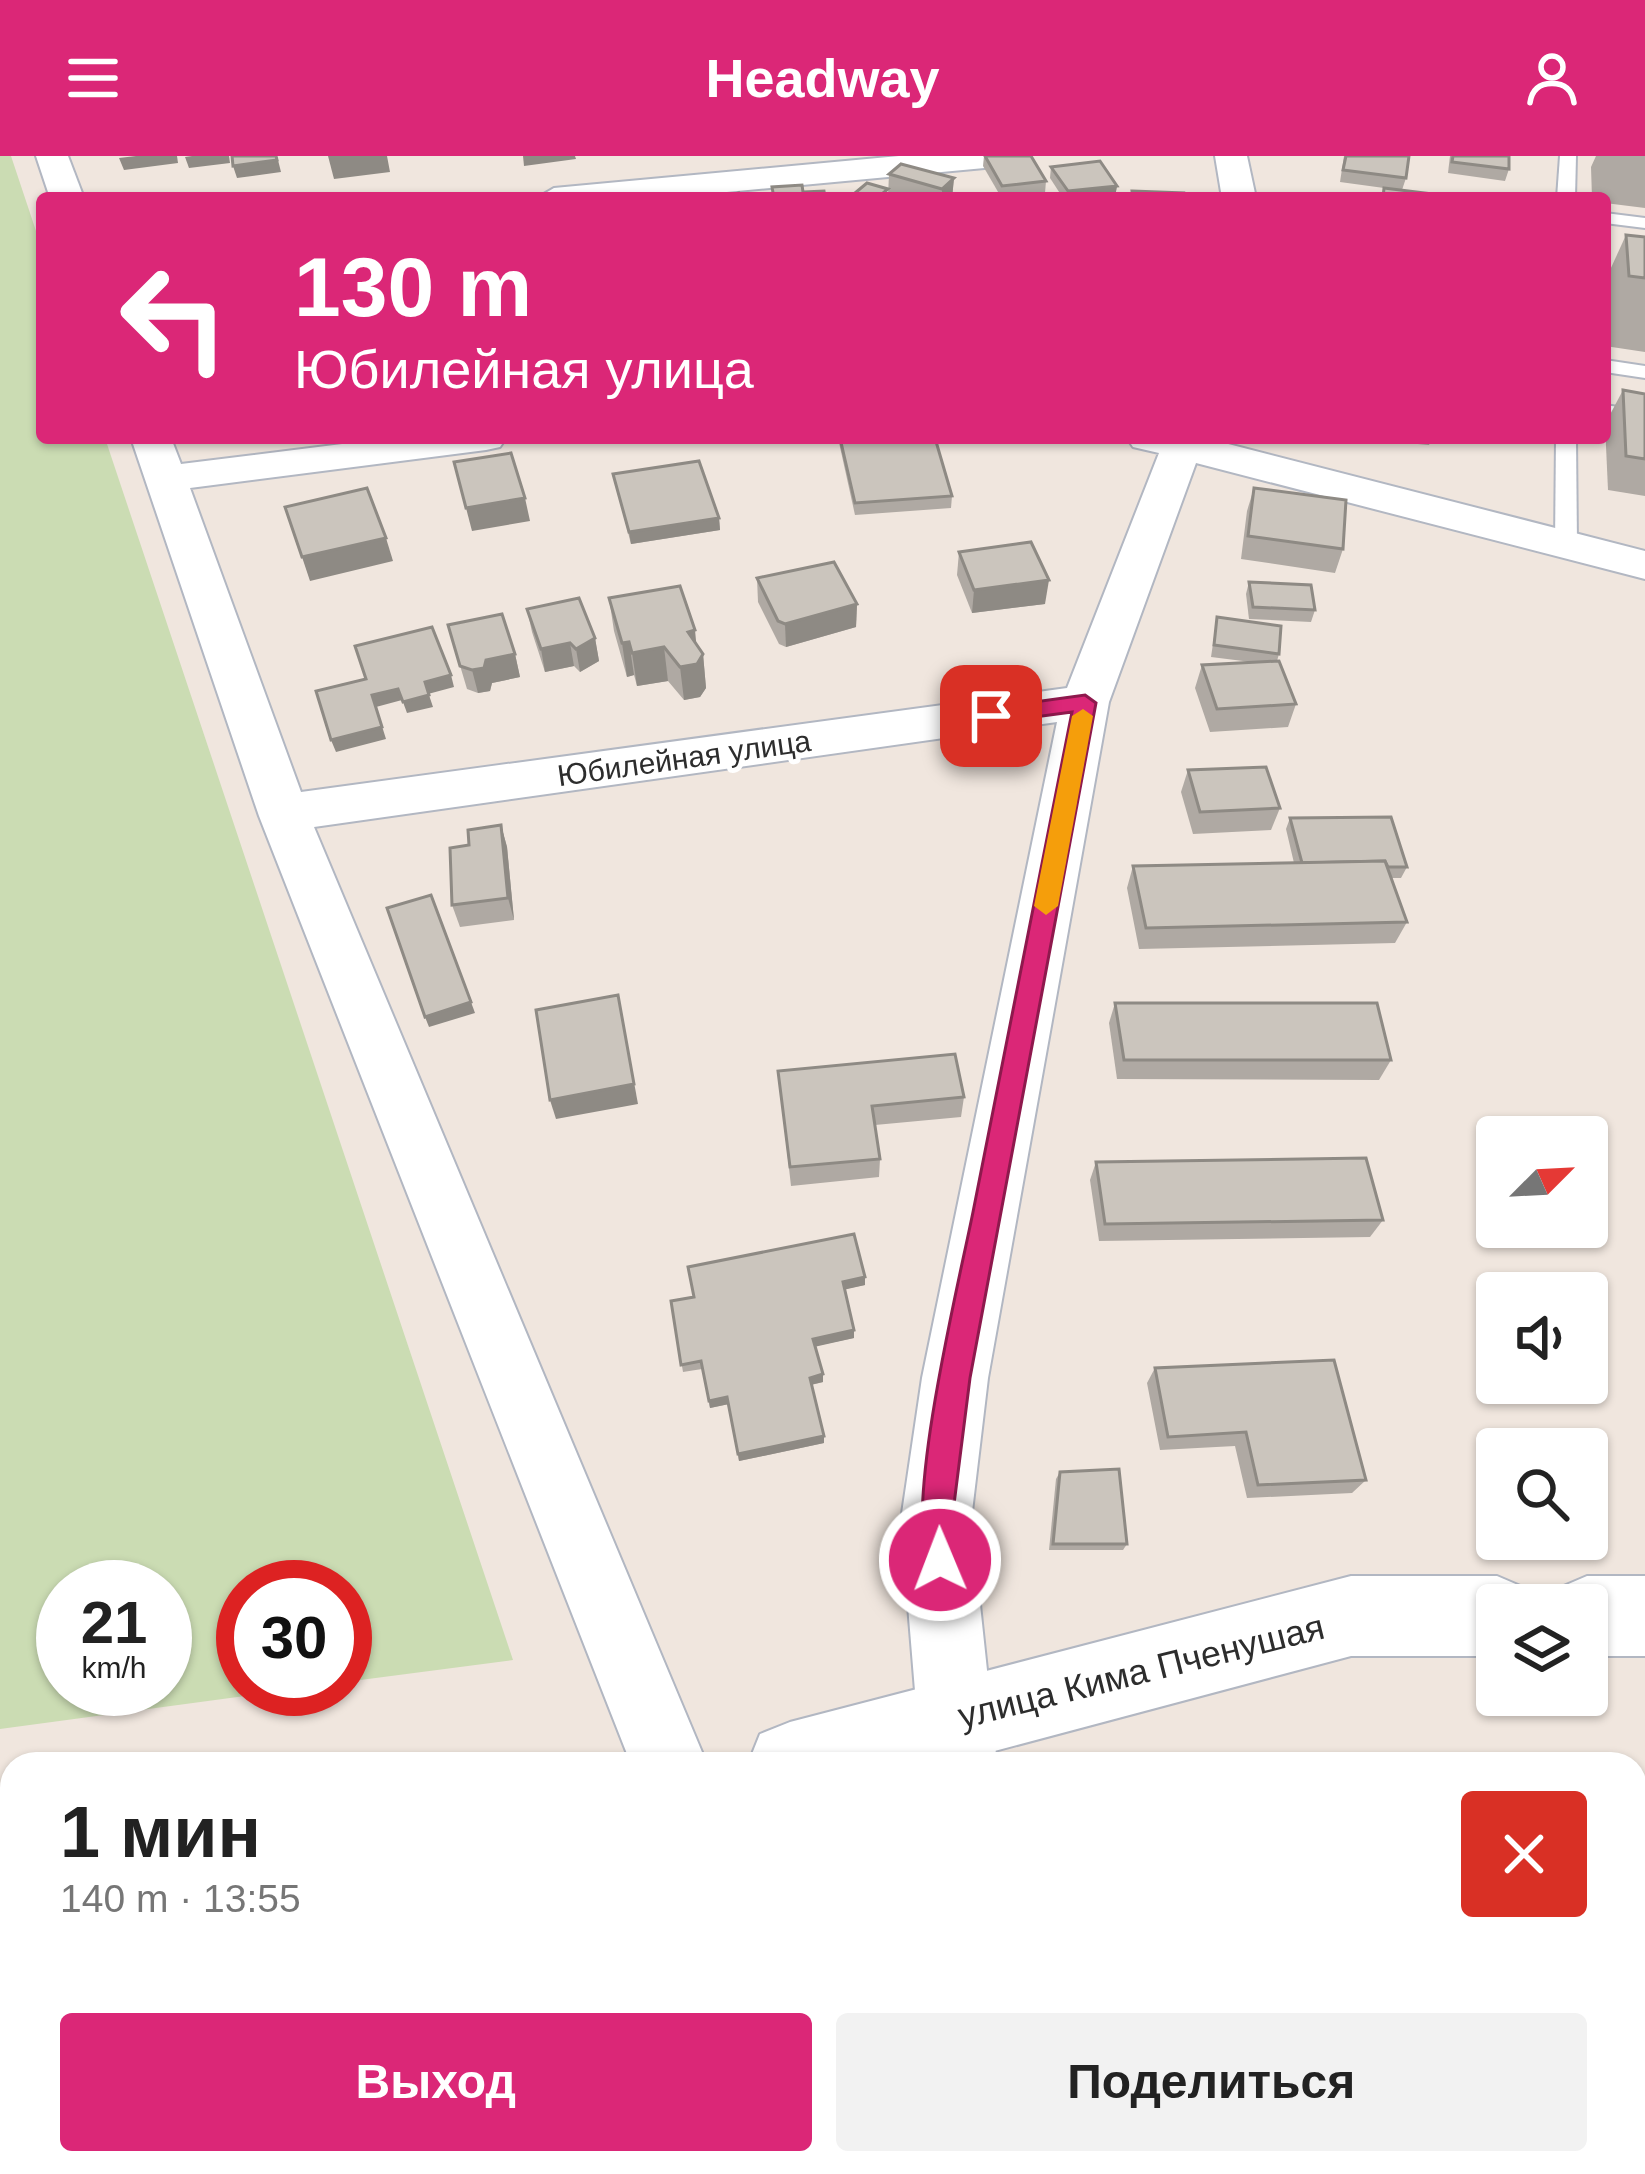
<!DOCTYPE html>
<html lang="ru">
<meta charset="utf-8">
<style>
:root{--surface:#fff;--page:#f2f2f2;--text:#222;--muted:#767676;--accent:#db2777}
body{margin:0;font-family:Arial,sans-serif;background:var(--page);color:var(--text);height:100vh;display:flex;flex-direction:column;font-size:45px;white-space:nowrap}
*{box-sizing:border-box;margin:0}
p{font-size:39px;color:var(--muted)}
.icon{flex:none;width:66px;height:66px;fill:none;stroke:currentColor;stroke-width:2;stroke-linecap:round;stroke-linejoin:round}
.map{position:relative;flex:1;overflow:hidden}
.details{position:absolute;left:0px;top:1596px;width:1647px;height:423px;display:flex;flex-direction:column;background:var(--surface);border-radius:36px 36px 0 0;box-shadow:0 3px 9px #0004}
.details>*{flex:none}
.hud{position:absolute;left:36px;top:36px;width:1575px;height:252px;border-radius:12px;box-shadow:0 3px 9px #0004;background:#db2777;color:#fff;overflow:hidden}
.needle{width:78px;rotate:66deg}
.buttons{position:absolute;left:1476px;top:960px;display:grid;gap:24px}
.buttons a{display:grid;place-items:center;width:132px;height:132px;border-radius:12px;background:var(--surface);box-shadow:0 3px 9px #0004;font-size:60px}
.speed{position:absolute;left:36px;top:1404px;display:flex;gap:24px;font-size:60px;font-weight:700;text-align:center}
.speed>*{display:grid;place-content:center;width:156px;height:156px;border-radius:50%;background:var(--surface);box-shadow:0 3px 9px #0004;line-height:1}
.speed small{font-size:30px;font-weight:400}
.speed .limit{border:18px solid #d22;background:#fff;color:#111}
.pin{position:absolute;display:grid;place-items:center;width:102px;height:102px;color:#fff;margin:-51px;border-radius:24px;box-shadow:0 6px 18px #0006}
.me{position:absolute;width:132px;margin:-66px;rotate:359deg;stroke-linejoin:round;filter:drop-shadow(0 0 9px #0008)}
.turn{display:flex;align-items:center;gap:42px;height:252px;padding:0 60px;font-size:54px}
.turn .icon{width:156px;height:156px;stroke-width:2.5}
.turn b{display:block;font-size:84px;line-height:102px}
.round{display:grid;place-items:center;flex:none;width:126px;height:126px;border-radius:12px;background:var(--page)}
.overview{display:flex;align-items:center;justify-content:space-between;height:204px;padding:0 60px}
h1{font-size:72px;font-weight:700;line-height:90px}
.action{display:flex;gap:24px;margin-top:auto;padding:24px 60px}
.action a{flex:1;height:138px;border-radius:12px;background:var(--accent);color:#fff;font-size:48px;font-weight:700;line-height:138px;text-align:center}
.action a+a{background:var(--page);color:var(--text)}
header{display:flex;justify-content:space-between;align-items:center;height:156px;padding:0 60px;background:var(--accent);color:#fff;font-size:54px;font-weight:700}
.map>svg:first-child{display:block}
.cemetery{fill:#cbdcb3;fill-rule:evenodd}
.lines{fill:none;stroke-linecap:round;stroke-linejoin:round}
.service-casing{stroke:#b2b7c2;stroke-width:4}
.minor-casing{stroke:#b2b7c2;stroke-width:4}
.tertiary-casing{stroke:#b2b7c2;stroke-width:4}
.service{fill:#fff;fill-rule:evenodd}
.minor{fill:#fff;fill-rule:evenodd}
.tertiary{fill:#fff;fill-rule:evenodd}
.wall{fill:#afa9a3}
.shaded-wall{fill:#8e8a84}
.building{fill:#cbc5bd;stroke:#8e8a84;stroke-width:3}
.route{fill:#db2777;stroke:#8e194d;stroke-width:3}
.slow{fill:#f59e0b}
.labels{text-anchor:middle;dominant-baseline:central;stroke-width:10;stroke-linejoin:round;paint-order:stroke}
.street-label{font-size:30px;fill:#2d2d2d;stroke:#fff}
.near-street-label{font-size:36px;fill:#2d2d2d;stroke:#fff}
</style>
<header><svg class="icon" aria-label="menu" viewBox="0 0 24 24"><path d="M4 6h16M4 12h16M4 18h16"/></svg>Headway<svg class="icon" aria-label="person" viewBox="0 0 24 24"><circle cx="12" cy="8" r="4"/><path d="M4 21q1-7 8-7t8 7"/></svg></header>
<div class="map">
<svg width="1645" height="2018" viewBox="0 0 1645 2018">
<rect width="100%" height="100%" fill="#f0e6de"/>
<path class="cemetery" d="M0 0H11L42 93V282H105L513 1504 345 1526V1431H243V1533H296L0 1573ZM63 1431H165V1533H63Z"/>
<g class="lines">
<defs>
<g id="service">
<path d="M1560 0H1576L1575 42H1557Z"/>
<path d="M1605 57 1645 62V72L1605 67Z"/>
<path d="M1605 204 1645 210V222L1605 216Z"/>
<path d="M1605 249 1645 255V267L1605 261Z"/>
<path d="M1556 282H1576L1577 389 1566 396 1555 389Z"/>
</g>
<g id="minor">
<path d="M36 0H68L84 42H50Z"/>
<path d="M899 0H1022L1006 10 663 42H537L554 32Z"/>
<path d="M1215 0H1247L1256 42H1222Z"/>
<path d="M131 282H171L181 308 390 282H506L500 291 486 294 190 332 301 636 1067 532 1159 297 1133 291 1127 282H1205L1645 395V423L1196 307 1109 546 988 1222 971 1364 997 1608H921L901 1364 922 1222 1057 566 314 671 707 1608H631L259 660Z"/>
<path d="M948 2007H1034L1036 2018H948Z"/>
</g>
<g id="tertiary">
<path d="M1351 1420H1497L1525 1432 1532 1449H1497V1500H1351L946 1608H748L760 1578 790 1566Z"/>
<path d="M1587 1420H1645V1500H1587V1449H1552L1559 1432Z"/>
<path d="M12 1719V1807L0 1809V1721Z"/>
</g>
</defs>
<use href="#service" class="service-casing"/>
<use href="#minor" class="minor-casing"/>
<use href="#tertiary" class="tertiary-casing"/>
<use href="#service" class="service"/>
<use href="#minor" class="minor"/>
<use href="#tertiary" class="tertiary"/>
</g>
<g class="wall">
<path d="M984 0 1046 25 1045 37 1001 41 983 10Z"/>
<path d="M1344 0H1409L1406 22 1402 34 1465 42H1381L1384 32 1340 26Z"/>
<path d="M1450 0H1509V13L1505 25 1448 17Z"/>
<path d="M1596 0H1645V52L1605 47V42H1592L1591 11Z"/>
<path d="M1051 11 1117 30 1115 41 1063 42 1050 22Z"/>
<path d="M889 18 954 22 952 42 888 41Z"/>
<path d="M1626 79 1645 81V196L1605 190V125Z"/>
<path d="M1623 234 1645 238V340L1608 334 1605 268Z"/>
<path d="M838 282H935L952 340 951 352 855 359Z"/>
<path d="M1350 282H1432L1429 289Z"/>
<path d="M613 318 719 362 720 374 631 388Z"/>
<path d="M1254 332 1343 393 1335 417 1241 403 1247 355Z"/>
<path d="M959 396 1045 448 972 457 957 419Z"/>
<path d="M757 422 857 448 856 471 786 491 779 488 758 446Z"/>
<path d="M1249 426 1315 454 1311 466 1249 463 1246 438Z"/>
<path d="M609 442 697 488 703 498 706 532 700 541 684 544 668 525 637 530 634 519 627 521 614 475Z"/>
<path d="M527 453 595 482 599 505 580 516 574 510 545 516 532 476Z"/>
<path d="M1217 461 1279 498 1277 505 1296 548 1288 571 1210 576 1195 532 1202 509 1251 506 1211 501Z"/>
<path d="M448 469 515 498 520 521 492 527 490 535 478 537 467 533Z"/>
<path d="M1188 614 1280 652 1271 674 1193 678 1181 636Z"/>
<path d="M1290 662 1407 711 1401 722H1392L1407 766 1395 787 1139 793 1127 732 1133 710 1294 707 1286 673Z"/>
<path d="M501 669 507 691 514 764 460 771 452 749 469 689Z"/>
<path d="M1115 847 1391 904 1379 924 1117 923 1109 867Z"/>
<path d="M778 915 964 941 961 961 875 969 880 1003 879 1021 791 1030Z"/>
<path d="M1096 1006 1383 1064 1370 1081 1099 1085 1090 1024Z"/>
<path d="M865 1121V1129L845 1133 854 1182 815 1190 823 1226 811 1229 824 1287 739 1305 729 1248 710 1252 702 1213 683 1216 671 1145Z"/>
<path d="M1155 1212 1366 1324 1352 1337 1247 1342 1235 1290 1160 1294 1147 1227Z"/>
<path d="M1060 1316 1127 1388 1123 1394H1049L1056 1323Z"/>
<path d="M1645 1732V1782L1636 1747H1642Z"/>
</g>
<g class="shaded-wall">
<path d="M136 0H177L178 7 124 14 119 2Z"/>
<path d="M192 0H229L230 7 189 12 185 1Z"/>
<path d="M277 0 281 16 237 22 233 10Z"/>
<path d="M328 0H387L390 16 334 23Z"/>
<path d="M523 0H575L576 3 524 10Z"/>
<path d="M954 22 952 42H942V33Z"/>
<path d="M1117 30 1115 41 1067 42 1068 35Z"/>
<path d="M525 342 530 365 472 375 466 352Z"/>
<path d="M719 362 720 374 631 388 629 376Z"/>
<path d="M386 382 393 405 310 425 302 401Z"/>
<path d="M1049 424 1045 448 972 457 974 434Z"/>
<path d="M857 448 856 471 786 491 785 468Z"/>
<path d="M695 474 698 506 703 498 706 532 700 541 684 544 680 511 688 476Z"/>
<path d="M595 482 599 505 580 516 576 493Z"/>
<path d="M629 486 634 519 627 521 622 487Z"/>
<path d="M570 487 574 510 545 516 541 493Z"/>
<path d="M664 491 668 525 637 530 632 497Z"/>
<path d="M515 498 520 521 492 527 490 535 478 537 472 514 486 504Z"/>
<path d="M451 519 454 531 428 538 425 526Z"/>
<path d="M398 533 402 544 376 551 386 583 336 596 331 584 372 539Z"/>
<path d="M429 539 433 551 407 557 403 546Z"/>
<path d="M501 669 507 691 514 764 508 742Z"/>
<path d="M618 839 638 948 556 963 550 944Z"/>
<path d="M471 846 475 857 429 871 425 861Z"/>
<path d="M865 1121V1129L843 1134V1126Z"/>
<path d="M854 1174V1182L814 1191 813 1183Z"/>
<path d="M823 1218V1226L810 1229V1222Z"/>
<path d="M727 1241 729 1248 710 1252 709 1245Z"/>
<path d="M824 1280V1287L739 1305 738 1298Z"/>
</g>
<g class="building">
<path d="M232 0H276L277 4 233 10Z"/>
<path d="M985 0H1031L1046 25 1002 30Z"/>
<path d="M1346 0H1409L1406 22 1343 14Z"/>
<path d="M1453 0H1509V13L1452 6Z"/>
<path d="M1100 5 1117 30 1068 35 1051 11Z"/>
<path d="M901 8 954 22 942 33 889 18Z"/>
<path d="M867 27 888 33 877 42H849Z"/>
<path d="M802 29 803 36 824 35 825 42H774L772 31Z"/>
<path d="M1384 32 1465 42H1383Z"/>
<path d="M1132 35 1184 37 1185 42H1133Z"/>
<path d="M739 37 745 42H723V41Z"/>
<path d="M1626 79 1645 81V122L1629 120Z"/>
<path d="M1623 234 1645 238V303L1626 300Z"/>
<path d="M840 282H935L952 340 855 347Z"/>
<path d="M511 297 525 342 466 352 454 306Z"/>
<path d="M699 305 719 362 629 376 613 318Z"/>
<path d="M367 332 386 382 302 401 285 351Z"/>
<path d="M1254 332 1346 344 1343 393 1248 380Z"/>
<path d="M1031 386 1049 424 974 434 959 396Z"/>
<path d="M834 406 857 448 785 468 778 465 757 422Z"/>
<path d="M1249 426 1311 429 1315 454 1253 451Z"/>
<path d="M680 430 695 474 688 476 703 498 697 508 680 511 664 491 632 497 629 486 622 487 609 442Z"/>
<path d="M579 442 595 482 576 493 570 487 541 493 527 453Z"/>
<path d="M502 458 515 498 486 504 484 512 472 514 460 510 448 469Z"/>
<path d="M1217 461 1281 470 1279 498 1214 489Z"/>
<path d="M432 471 451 519 425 526 429 539 403 546 398 533 372 539 382 571 331 584 316 535 366 523 355 490Z"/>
<path d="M1279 505 1296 548 1217 553 1202 509Z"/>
<path d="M1266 611 1280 652 1200 656 1188 614Z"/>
<path d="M1391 661 1407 711H1388L1385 705 1302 707 1290 662Z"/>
<path d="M501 669 508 742 452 749 450 692 469 689 468 674Z"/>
<path d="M1385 705 1407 766 1146 772 1133 710Z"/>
<path d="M431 739 471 846 425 861 387 752Z"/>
<path d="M618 839 634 928 550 944 536 854Z"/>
<path d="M1115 847H1377L1391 904H1124Z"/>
<path d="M955 898 964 941 872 950 880 1003 790 1011 778 915Z"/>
<path d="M1366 1002 1383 1064 1105 1068 1096 1006Z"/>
<path d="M854 1078 865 1121 843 1126 854 1174 813 1183 823 1218 810 1222 824 1280 738 1298 727 1241 709 1245 701 1205 681 1209 671 1145 694 1141 688 1111Z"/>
<path d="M1334 1204 1366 1324 1258 1329 1246 1276 1168 1281 1155 1212Z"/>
<path d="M1119 1313 1127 1388H1053L1060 1316Z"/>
<path d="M752 2007H793L753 2016Z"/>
<path d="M797 2007H932L934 2018H799Z"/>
</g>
<path class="route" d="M1085 539 1096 547 970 1222 952 1364 956 1404 951 1415 940 1420 929 1415C903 1353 958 1131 973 1056 1006 889 1039 723 1072 556L991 567 980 560 991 552Z"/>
<path class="slow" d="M1083 553 1093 560 1058 750 1046 759 1034 750 1072 560Z"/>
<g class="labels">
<g class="street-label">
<text transform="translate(684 602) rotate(-8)">Юбилейная улица</text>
</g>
<g class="near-street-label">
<text transform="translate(1141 1515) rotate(-14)">улица Кима Пченушая</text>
</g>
</g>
</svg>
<div class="buttons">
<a><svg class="needle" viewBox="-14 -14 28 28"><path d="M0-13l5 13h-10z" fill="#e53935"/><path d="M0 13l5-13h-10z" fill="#767676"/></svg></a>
<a><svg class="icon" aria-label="sound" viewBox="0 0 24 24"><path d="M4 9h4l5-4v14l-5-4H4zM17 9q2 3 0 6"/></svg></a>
<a><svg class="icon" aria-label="search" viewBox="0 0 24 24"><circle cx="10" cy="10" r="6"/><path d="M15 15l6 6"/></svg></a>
<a><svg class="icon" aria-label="layers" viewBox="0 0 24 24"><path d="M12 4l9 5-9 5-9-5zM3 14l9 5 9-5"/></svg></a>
</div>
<div class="speed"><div>21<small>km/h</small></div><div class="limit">30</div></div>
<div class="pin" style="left:991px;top:560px;background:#d93025"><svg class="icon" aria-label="arrive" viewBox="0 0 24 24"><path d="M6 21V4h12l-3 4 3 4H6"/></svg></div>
<svg class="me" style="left:940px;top:1404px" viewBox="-20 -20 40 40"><circle r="17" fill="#db2777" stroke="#fff" stroke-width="3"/><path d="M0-11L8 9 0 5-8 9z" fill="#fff"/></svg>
<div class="hud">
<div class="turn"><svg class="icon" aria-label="left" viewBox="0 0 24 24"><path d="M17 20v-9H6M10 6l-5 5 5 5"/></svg><div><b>130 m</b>Юбилейная улица</div></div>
</div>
<section class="details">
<div class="overview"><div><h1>1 мин</h1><p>140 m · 13:55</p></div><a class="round" style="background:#d93025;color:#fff"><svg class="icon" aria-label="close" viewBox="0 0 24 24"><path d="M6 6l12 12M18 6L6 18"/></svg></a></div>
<div class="action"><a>Выход</a><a>Поделиться</a></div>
</section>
</div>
